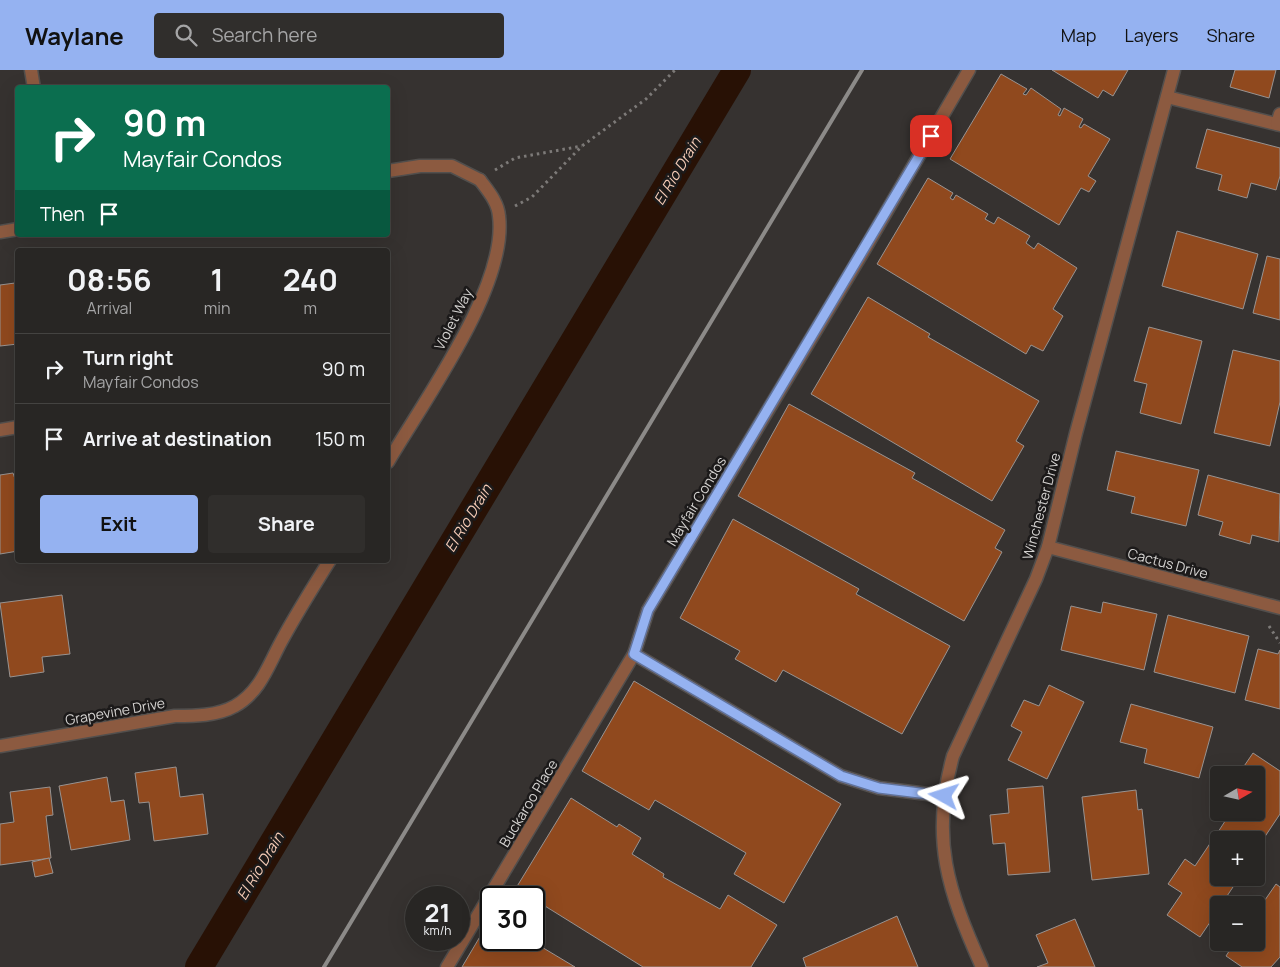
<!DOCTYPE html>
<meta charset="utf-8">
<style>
:root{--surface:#282624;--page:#302e2c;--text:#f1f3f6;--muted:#a5a5a6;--line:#444341;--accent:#95b2f1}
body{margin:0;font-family:Manrope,sans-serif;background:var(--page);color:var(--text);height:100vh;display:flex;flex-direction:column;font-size:19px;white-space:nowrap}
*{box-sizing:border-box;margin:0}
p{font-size:16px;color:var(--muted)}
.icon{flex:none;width:28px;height:28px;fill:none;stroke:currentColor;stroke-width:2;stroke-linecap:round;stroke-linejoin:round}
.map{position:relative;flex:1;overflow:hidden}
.side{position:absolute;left:15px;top:178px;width:375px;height:315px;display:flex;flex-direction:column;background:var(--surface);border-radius:5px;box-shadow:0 5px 20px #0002,0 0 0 1px var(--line)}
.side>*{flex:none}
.top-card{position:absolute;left:15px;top:15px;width:375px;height:152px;border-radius:5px;box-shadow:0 5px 20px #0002,0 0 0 1px var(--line);background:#0b6e4f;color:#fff;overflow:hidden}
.needle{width:32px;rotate:81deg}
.tools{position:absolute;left:1210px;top:696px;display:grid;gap:10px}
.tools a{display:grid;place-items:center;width:55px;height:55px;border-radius:5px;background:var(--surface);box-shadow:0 5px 20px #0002,0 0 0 1px var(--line);font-size:25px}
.speed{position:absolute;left:405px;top:816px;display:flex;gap:10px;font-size:25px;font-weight:700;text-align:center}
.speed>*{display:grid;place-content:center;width:65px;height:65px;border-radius:50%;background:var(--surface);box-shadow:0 5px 20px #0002,0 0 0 1px var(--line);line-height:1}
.speed small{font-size:12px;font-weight:400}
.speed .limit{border:2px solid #111;border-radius:8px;background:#fff;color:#111}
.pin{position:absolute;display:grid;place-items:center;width:42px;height:42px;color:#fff;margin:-21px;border-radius:10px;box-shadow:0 2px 8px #0006}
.me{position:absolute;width:55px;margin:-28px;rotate:276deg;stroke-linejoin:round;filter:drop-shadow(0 0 4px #0008)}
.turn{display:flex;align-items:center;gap:18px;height:105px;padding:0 25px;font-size:22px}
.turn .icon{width:65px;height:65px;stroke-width:2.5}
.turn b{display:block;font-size:35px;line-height:42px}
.then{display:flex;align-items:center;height:48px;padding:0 25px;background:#0003;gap:10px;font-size:19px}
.eta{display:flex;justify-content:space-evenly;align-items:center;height:85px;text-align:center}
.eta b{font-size:30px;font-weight:700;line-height:35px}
.button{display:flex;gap:10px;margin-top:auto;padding:10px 25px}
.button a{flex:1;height:58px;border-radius:5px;background:var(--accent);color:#111;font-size:20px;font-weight:700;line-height:58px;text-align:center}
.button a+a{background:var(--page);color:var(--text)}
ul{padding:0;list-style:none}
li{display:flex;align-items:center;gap:15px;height:70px;padding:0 25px;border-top:1px solid var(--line)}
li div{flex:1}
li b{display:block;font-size:19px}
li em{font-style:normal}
header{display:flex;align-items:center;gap:30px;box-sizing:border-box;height:70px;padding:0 25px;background:var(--accent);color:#111}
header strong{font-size:24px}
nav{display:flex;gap:28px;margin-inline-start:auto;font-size:18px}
.search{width:350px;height:45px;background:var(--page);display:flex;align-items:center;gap:12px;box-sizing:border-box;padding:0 18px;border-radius:5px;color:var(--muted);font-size:19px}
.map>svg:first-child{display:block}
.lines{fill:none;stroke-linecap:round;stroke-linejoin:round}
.canal{stroke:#281105;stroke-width:28}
.building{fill:#90491e;stroke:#989391}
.service-casing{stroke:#524f4d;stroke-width:15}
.minor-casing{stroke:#524f4d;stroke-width:15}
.tertiary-casing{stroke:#524f4d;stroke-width:15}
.path{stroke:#7d7a78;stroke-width:3;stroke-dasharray:2.5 4;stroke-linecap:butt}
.service{stroke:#8c5a40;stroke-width:12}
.minor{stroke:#8c5a40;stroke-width:12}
.tertiary{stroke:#8c5a40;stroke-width:12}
.rail{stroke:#8c8a88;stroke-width:4}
.route-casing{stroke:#61749d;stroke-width:12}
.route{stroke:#95b2f1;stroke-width:9}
.labels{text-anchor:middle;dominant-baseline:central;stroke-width:5;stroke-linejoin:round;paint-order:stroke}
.street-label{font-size:14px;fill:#d4d2d0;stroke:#1c1a1a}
.water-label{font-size:15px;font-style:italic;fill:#f5cbb6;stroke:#1c1a1a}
</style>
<header>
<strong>Waylane</strong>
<div class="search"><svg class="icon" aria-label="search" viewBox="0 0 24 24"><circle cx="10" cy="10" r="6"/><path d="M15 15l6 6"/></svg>Search here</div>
<nav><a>Map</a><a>Layers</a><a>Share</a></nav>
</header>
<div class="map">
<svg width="1280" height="897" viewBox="0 0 1280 897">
<rect width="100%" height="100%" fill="#363230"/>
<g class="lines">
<path class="canal" d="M199 897 737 0"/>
</g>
<g class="building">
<path d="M1052 0H1128L1113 26 1103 20 1098 28Z"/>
<path d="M1235 0H1276L1269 28 1230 17Z"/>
<path d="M1001 4 1027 19 1023 24 1026 25 1031 18 1061 39 1058 45 1060 46 1064 38 1083 49 1079 57 1081 58 1084 54 1110 69 1088 106 1096 111 1089 122 1081 118 1059 155 950 89Z"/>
<path d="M1207 59 1280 78V106L1276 120 1251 113 1247 128 1218 120 1222 105 1196 98Z"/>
<path d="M928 108 953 123 950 128 953 130 956 125 988 144 985 149 994 154 998 147 1030 166 1026 173 1034 179 1038 173 1077 198 1053 239 1063 246 1043 281 1031 275 1026 284 877 194Z"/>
<path d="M1177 161 1258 184 1243 239 1162 216Z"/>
<path d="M1267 186 1280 189V250L1253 243Z"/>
<path d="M15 213 18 274 0 276V215Z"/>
<path d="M868 227 930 264 928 267 1039 331 1016 371 1024 376 992 431 811 324Z"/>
<path d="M1149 257 1202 271 1181 354 1140 343 1147 314 1134 311Z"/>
<path d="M1233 280 1280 291V332L1270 376 1214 363Z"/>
<path d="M789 334 915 403 912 408 1005 460 995 478 1002 482 964 551 738 426Z"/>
<path d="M1116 381 1199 400 1186 456 1131 443 1135 427 1107 420Z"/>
<path d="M13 403 18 418V481L0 484V405Z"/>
<path d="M1208 405 1280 424 1279 472 1252 465 1250 474 1219 465 1223 452 1198 445Z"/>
<path d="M733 449 859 519 856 524 950 576 902 664 783 600 776 612 735 589 740 581 680 548Z"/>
<path d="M62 525 70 584 42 587 44 602 10 607 0 533Z"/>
<path d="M1103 532 1157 544 1144 600 1061 580 1071 536 1101 543Z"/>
<path d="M1168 545 1249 566 1235 623 1154 602Z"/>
<path d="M1258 579 1278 584 1280 580V639L1245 630Z"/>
<path d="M634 611 841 734 784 833 734 804 746 783 655 730 649 740 582 701Z"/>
<path d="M1049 615 1084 632 1047 709 1008 690 1022 662 1011 656 1024 630 1039 636Z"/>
<path d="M1131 634 1213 657 1199 708 1144 693 1147 679 1120 672Z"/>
<path d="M1253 683 1280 701V744L1256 780V770H1229L1218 762 1231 742H1256V705H1238Z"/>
<path d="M176 697 180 727 203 724 208 764 154 771 149 732 139 733 135 703Z"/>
<path d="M107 707 111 732 124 730 130 770 71 780 59 716Z"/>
<path d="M1043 716 1050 802 1008 805 1005 773 993 774 990 745 1009 743 1007 719Z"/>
<path d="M50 717 53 745 46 746 51 788 0 795V754L14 752 10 722Z"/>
<path d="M1136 720 1138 740 1142 739 1149 804 1092 810 1082 727Z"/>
<path d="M571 728 617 757 619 754 641 768 632 784 664 804 663 807 720 839 728 825 777 855 751 897H643L516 818Z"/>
<path d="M1211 772 1219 777V808H1239L1221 835H1219V839L1200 867 1167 845 1182 823 1168 814 1185 789 1195 796Z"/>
<path d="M49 788 53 803 35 807 32 792Z"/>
<path d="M1276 814 1280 817V887L1271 897H1242L1226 886 1235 872H1256V843Z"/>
<path d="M897 846 918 897H806L803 888Z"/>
<path d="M491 848V870H530L575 897H462Z"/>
<path d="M1075 849 1095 897H1037L1048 893 1036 865Z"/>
</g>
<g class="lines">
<defs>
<path id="service" d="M1167 27 1280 55"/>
<g id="minor">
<path d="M31 0 34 18"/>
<path d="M1277 54 1280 44"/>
<path d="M0 360 18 357"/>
<path d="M388 392C423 332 508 216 499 146 498 132 488 121 480 110"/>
<path d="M1048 477 1280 538"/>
<path d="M634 584 841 706 879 718 944 726"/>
<path d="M0 676 175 646C194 646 217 646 235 636 260 622 268 596 281 572 296 544 313 517 330 490"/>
<path d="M447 897 634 584 648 540 863 182 969 0"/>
<path d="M982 897C948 821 930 769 953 686L1036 509 1048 477 1076 363 1174 0"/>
</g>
<g id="tertiary">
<path d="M388 101 420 96H452L480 110"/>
<path d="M0 162 18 159"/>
</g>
</defs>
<use href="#service" class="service-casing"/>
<use href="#minor" class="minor-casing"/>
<use href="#tertiary" class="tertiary-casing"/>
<g class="path">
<path d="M495 100 515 88 582 76"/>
<path d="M515 136 532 127 582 76 646 29 675 0"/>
<path d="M1269 556 1280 573"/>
</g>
<use href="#service" class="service"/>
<use href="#minor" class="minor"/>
<use href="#tertiary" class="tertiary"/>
<path class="rail" d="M324 897 862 0"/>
</g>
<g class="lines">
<defs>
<path id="route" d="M931 66 648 540 634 584 841 706 879 718 944 726"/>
</defs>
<use href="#route" class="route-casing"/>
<use href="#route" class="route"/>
</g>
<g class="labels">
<g class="street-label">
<text transform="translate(453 249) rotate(-63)">Violet Way</text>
<text transform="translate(696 431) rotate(-59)">Mayfair Condos</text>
<text transform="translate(1041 436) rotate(-75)">Winchester Drive</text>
<text transform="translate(1168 493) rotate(15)">Cactus Drive</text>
<text transform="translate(115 641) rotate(-10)">Grapevine Drive</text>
<text transform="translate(528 733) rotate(-59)">Buckaroo Place</text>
</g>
<g class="water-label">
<text transform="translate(677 101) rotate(-59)">El Rio Drain</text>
<text transform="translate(468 448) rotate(-59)">El Rio Drain</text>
<text transform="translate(260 796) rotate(-59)">El Rio Drain</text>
</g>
</g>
</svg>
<div class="tools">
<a><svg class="needle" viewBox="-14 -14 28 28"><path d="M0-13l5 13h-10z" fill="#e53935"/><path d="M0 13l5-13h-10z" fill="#a5a5a6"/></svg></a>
<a>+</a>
<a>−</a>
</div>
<div class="speed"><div>21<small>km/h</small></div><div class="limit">30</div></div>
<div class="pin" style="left:931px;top:66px;background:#d93025"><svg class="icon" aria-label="arrive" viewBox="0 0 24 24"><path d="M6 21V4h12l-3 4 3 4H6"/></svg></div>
<svg class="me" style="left:944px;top:726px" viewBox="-20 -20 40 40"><path d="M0-17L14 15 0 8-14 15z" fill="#95b2f1" stroke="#fff" stroke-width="4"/></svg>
<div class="top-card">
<div class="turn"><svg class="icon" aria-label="right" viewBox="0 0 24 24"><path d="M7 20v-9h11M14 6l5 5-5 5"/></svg><div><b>90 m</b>Mayfair Condos</div></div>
<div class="then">Then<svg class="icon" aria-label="arrive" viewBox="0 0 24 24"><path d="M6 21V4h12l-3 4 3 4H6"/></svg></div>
</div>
<section class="side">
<div class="eta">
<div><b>08:56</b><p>Arrival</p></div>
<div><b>1</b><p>min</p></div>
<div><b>240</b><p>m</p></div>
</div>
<ul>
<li><svg class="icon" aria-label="right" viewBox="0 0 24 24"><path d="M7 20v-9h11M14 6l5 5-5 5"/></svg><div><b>Turn right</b><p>Mayfair Condos</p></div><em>90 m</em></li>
<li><svg class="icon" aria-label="arrive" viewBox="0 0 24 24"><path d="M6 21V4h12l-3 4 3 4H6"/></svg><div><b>Arrive at destination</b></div><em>150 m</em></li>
</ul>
<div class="button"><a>Exit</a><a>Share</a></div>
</section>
</div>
